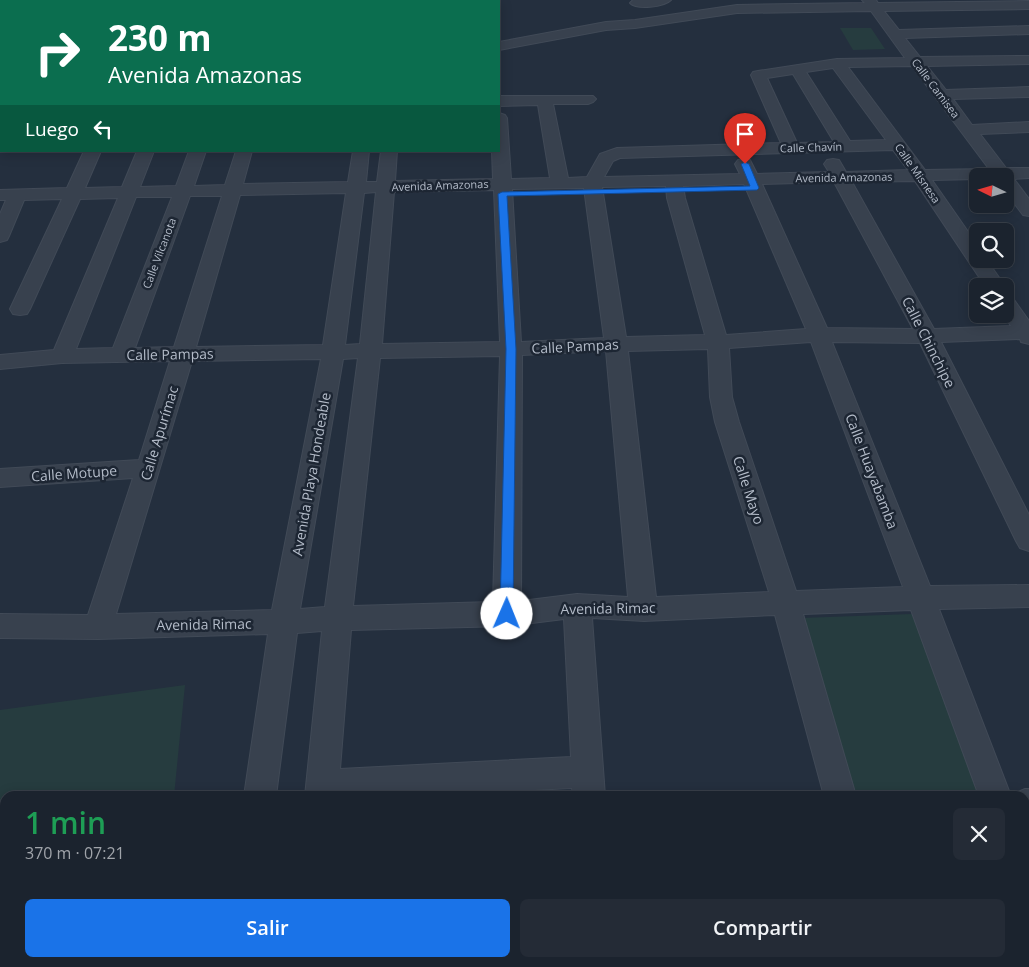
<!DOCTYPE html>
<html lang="es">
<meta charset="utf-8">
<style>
:root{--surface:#1b232e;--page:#242b36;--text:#f1f3f6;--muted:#a0a4aa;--line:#39404a;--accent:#1a73e8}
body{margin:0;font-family:"Open Sans",sans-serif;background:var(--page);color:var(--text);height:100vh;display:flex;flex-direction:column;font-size:19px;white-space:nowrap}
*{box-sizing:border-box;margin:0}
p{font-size:16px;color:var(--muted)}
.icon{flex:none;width:28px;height:28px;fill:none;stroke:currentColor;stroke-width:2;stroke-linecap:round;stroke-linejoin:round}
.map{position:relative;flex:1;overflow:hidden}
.side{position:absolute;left:0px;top:791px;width:1030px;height:176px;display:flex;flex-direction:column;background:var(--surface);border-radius:15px 15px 0 0;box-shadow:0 2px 12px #0003,0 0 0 1px var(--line)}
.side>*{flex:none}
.guide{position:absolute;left:0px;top:0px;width:500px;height:152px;box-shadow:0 2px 12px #0003,0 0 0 1px var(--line);background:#0b6e4f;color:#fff;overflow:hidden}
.needle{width:32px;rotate:275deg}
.controls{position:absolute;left:969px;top:168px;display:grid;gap:10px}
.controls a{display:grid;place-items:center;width:45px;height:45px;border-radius:8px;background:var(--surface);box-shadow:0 2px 12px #0003,0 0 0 1px var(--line);font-size:25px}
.pin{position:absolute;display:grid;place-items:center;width:42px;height:42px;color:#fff;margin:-51px -21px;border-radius:50% 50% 50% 0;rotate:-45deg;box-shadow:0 0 5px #0007}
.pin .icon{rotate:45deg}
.me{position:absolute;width:55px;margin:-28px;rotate:1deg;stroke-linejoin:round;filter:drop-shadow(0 0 4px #0008)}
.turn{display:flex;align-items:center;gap:18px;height:105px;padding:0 25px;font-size:22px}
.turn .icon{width:65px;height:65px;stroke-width:2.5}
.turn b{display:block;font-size:35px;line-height:42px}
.then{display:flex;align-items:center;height:48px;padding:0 25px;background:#0003;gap:10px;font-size:19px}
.round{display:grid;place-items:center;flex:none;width:52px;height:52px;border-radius:8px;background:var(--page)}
.overview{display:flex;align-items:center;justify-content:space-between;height:85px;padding:0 25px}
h1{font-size:30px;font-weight:600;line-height:38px;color:#1e9e55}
.action{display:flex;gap:10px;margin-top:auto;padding:10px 25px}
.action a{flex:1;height:58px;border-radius:8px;background:var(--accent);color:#fff;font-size:20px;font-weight:600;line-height:58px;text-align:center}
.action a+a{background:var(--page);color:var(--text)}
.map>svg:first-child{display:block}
.green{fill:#263c3f}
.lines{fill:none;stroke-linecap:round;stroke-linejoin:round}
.minor-casing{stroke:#414a57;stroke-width:2}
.minor{fill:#38414e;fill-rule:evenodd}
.route{fill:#1a73e8;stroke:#114b97}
.labels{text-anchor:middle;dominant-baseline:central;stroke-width:5;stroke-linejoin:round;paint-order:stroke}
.far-street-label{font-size:11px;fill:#b4bcc9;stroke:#1d2633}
.street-label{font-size:14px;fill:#b4bcc9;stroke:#1d2633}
</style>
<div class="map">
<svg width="1029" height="967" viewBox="0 0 1029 967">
<rect width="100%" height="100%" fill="#242f3e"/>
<g class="green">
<path d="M840 28H871L885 49 853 50Z"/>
<path d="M912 614 983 795 847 796 801 618Z"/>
<path d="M185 685 174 796H5V888L0 889V710Z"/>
</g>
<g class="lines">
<defs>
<g id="minor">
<path d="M358 0H372L373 1H359Z"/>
<path d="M633 0H671C664 7 637 10 630 3Z"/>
<path d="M862 0H876L878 3 1029 1V9L884 11 899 30 1029 26V34L905 38 920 57 1029 56V64L927 66 946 90 1029 87V97L953 99 972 125 1029 122V132L980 134 1006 168H1029V178L1014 179 1029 199V216L1023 215 1005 191V176H978V179L932 180 978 246V259H986L1005 286H985L915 181 852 182 934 329 1011 326 1003 314H1005V295L1012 297 1029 321V344L1021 342 1020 339 941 342 1029 515V551L1020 548 1016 541 920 343 832 342 930 586 1029 585V607L939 609 1011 796H979L911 610 803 614 856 796H824L775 615 644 621 592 618 605 796H573L572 788 410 796H305L322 631 297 633 276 796H244L268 634 98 639 0 638V614L88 615 133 478 0 487V469L139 460 170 361 62 363 0 369V355L54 350 118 198 80 199 30 309 27 314 20 315 13 314 10 309 62 199 24 200 9 236 7 240 0 242V214L6 200H0V190L67 188 84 151H101L85 188 122 187 137 151H154L140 187 176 186 189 151H206L194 186 225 185 236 151H252L243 184 348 182 353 151H369L366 182H377L381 151H397L395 181 493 179 492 151H499V113L505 115 507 118 511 179 550 178 538 105 499 106V96H593L596 99 593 102 588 104H553L568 178 587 177 600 154 617 148 781 143 751 75 753 72 758 71 837 59 905 58 871 11 737 13 635 28 606 30 499 50V42L606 22 635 20 737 5 865 3ZM912 66 989 169 925 170 848 67ZM833 68 886 140 850 141 806 72ZM793 74 834 142 797 143 767 78ZM893 150 908 170 846 172 839 160 833 159 827 160 824 164 829 172 757 174 750 160 744 159 738 160 735 164 740 174 604 177 613 161 620 158ZM834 182 913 329 827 328 762 184ZM744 184 806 329 726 335 685 198 683 186ZM666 186 667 198 705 335 626 337 602 187ZM584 188 604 338 521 342 512 189ZM494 190 500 342 382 344 394 192ZM376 192 360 344 345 345 364 193ZM346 193 323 345 196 347 240 195ZM190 196H222L174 347 135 348ZM136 197H172L113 348 76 349ZM811 342 903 587 796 591 739 422 732 397 729 348ZM708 349 710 397 715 422 769 592 656 597 628 351ZM606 351 628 597 577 594 521 601 522 355ZM500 356 493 602 353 606 380 358ZM358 358 325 607 300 609 343 359ZM321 359 272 610 116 614 192 361ZM564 619 571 757 340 769 351 630 507 626Z"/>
<path d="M1025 789H1029V821H1025V796H1012L1013 794Z"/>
<path d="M1025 838 1029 840V879L1025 877Z"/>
<path d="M59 962H124L122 967H58Z"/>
<rect x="220" y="962" width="36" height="5"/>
<rect x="289" y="962" width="36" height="5"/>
<path d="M518 962H554L555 967H519Z"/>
<path d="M706 962H742L743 967H707Z"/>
<path d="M885 962H922L923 967H887Z"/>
</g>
</defs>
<use href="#minor" class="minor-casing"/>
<use href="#minor" class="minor"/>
</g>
<path class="route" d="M745 162 749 164 759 188 757 190 507 196 516 349 513 614 511 618 507 620 502 618 500 614 506 349 498 194 502 192 750 186 741 164Z"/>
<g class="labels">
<g class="far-street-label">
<text transform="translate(936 88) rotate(53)">Calle Camisea</text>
<text transform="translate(811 147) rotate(-2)">Calle Chavín</text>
<text transform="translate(918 173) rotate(55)">Calle Misnesa</text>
<text transform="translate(844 177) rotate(-1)">Avenida Amazonas</text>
<text transform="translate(440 185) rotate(-2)">Avenida Amazonas</text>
<text transform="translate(159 253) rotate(-69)">Calle Vilcanota</text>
</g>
<g class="street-label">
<text transform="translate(929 342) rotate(63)">Calle Chinchipe</text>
<text transform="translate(575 346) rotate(-3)">Calle Pampas</text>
<text transform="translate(170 354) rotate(-1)">Calle Pampas</text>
<text transform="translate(159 433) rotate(-73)">Calle Apurímac</text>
<text transform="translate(872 471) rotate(69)">Calle Huayabamba</text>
<text transform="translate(74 473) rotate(-4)">Calle Motupe</text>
<text transform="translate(311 474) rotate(-80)">Avenida Playa Hondeable</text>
<text transform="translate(749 490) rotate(72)">Calle Mayo</text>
<text transform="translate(608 608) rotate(-1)">Avenida Rimac</text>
<text transform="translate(204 624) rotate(-1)">Avenida Rimac</text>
</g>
</g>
</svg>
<div class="controls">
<a><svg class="needle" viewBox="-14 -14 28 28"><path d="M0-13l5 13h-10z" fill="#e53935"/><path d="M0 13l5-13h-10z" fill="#a0a4aa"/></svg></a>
<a><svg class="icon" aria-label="search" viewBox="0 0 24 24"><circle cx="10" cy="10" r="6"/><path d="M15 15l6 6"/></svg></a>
<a><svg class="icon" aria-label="layers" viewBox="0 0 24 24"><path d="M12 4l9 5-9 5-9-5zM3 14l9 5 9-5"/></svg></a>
</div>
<div class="pin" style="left:745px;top:164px;background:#d93025"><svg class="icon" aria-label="arrive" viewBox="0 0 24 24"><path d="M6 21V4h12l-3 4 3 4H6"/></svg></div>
<svg class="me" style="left:507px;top:614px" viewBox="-20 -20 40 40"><circle r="19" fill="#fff"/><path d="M0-13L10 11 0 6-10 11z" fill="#1a73e8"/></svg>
<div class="guide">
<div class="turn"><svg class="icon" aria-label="right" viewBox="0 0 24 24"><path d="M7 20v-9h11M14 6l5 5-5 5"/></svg><div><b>230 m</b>Avenida Amazonas</div></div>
<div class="then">Luego<svg class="icon" aria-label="left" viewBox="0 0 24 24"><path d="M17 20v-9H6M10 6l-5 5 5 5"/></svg></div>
</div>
<section class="side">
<div class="overview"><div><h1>1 min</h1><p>370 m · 07:21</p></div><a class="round"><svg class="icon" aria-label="close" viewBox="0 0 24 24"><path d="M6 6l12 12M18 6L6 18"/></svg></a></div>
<div class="action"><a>Salir</a><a>Compartir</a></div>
</section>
</div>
